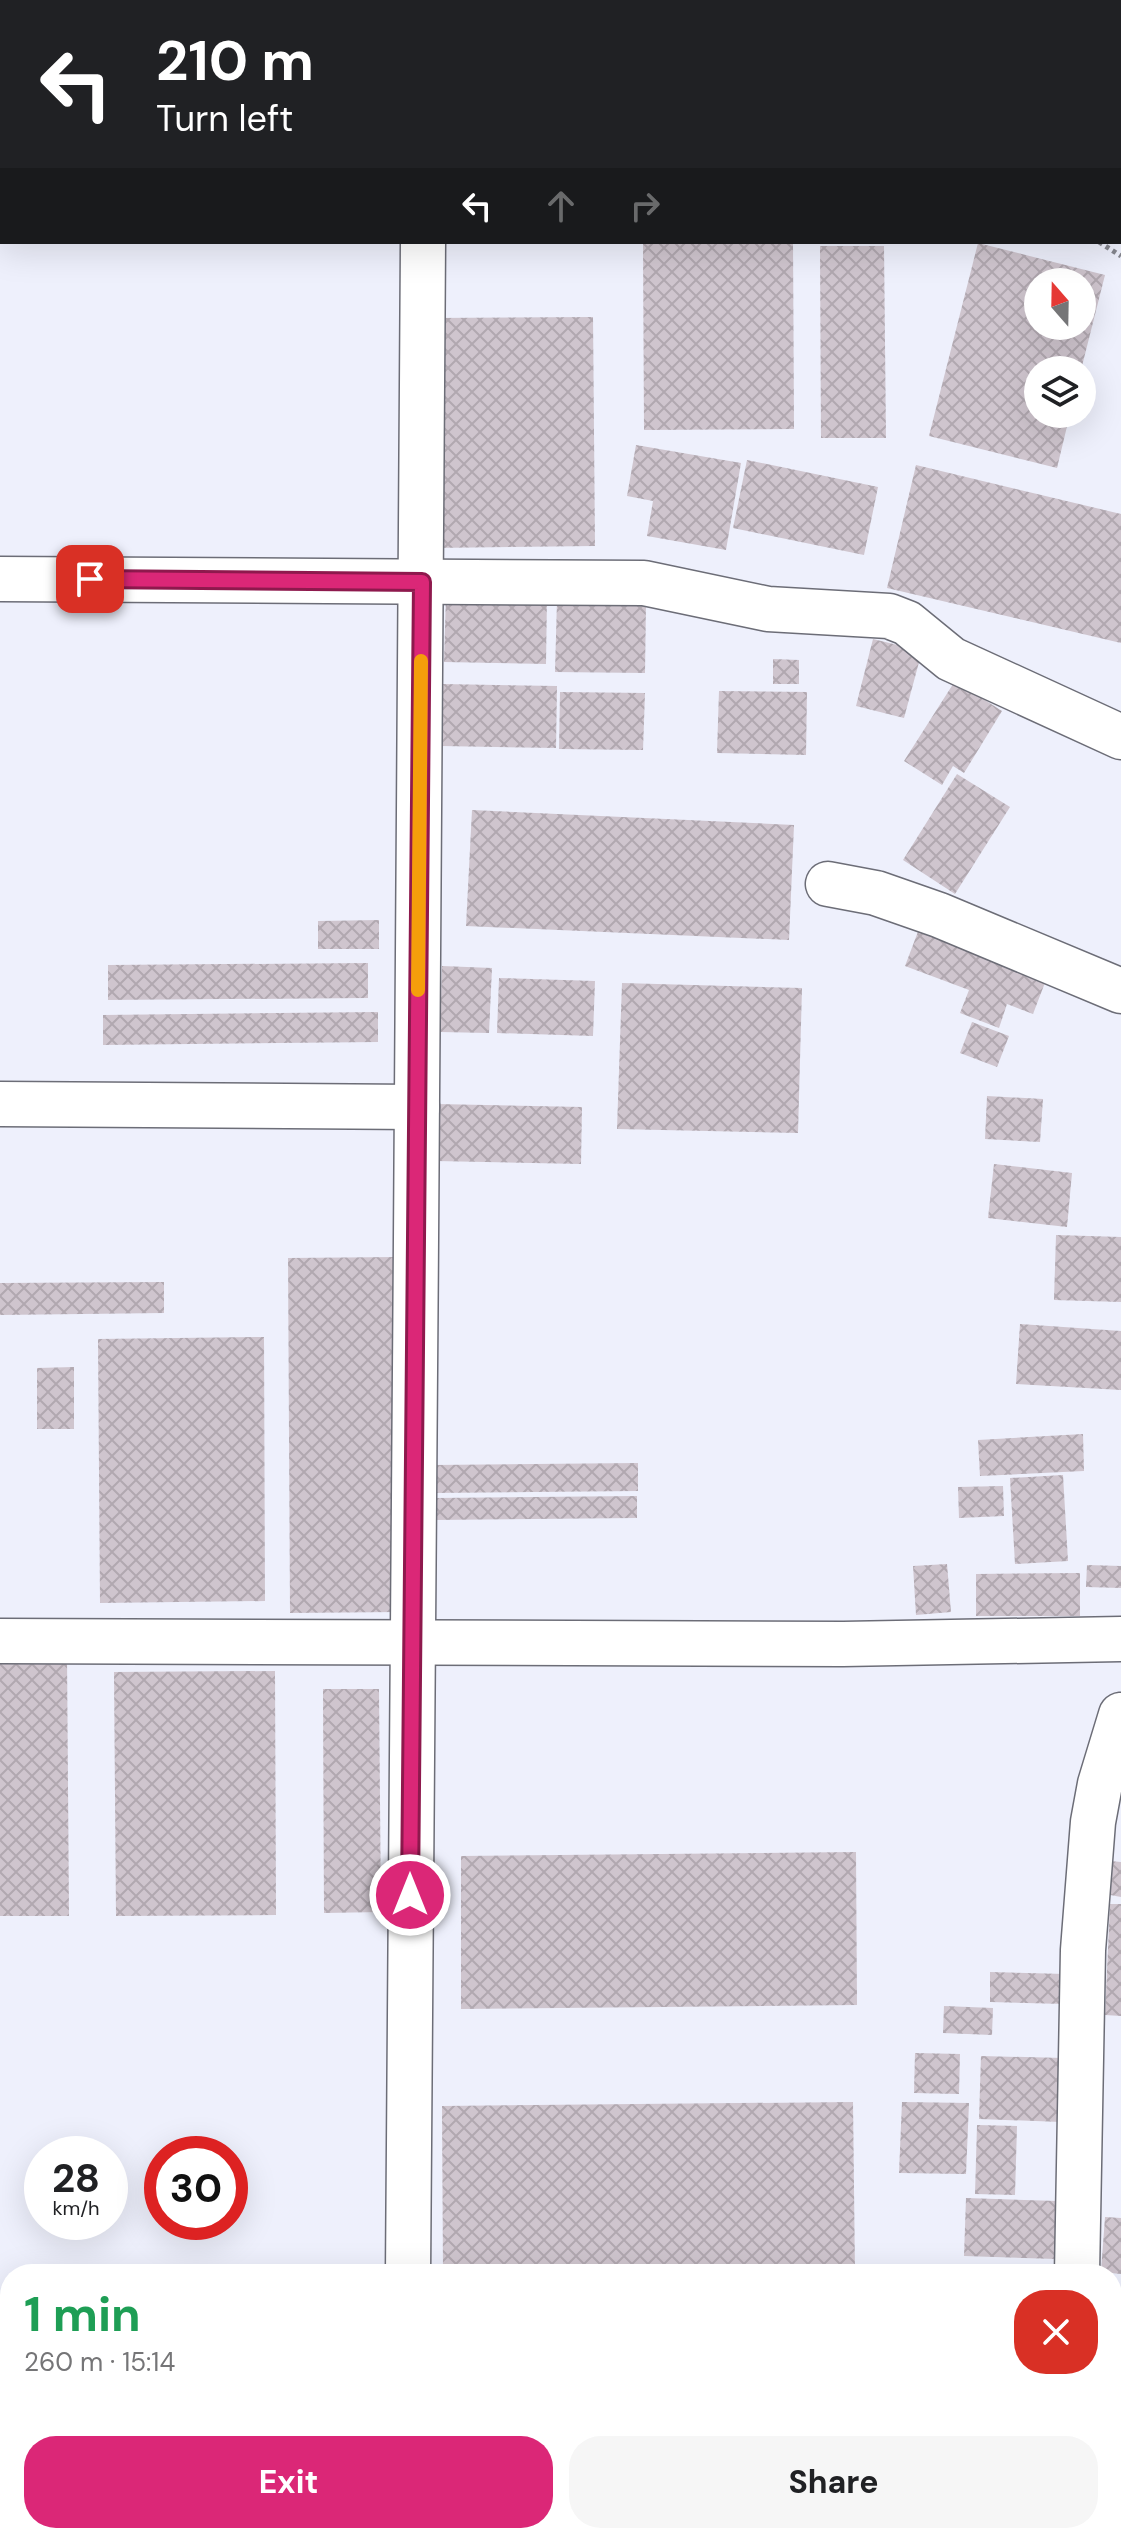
<!DOCTYPE html>
<meta charset="utf-8">
<style>
:root{--surface:#fff;--page:#f6f6f6;--text:#202124;--muted:#757577;--accent:#db2777}
body{margin:0;font-family:"DM Sans",sans-serif;background:var(--page);color:var(--text);height:100vh;display:flex;flex-direction:column;font-size:30px;white-space:nowrap}
*{box-sizing:border-box;margin:0}
p{font-size:26px;color:var(--muted)}
.icon{flex:none;width:44px;height:44px;fill:none;stroke:currentColor;stroke-width:2;stroke-linecap:round;stroke-linejoin:round}
.map{position:relative;flex:1;overflow:hidden}
.side{position:absolute;left:0px;top:2264px;width:1122px;height:280px;display:flex;flex-direction:column;background:var(--surface);border-radius:32px 32px 0 0;box-shadow:0 8px 32px #0002}
.side>*{flex:none}
.top-card{position:absolute;left:0px;top:0px;width:1122px;height:244px;box-shadow:0 8px 32px #0002;background:#202124;color:#fff;overflow:hidden}
.needle{width:52px;rotate:340deg}
.fabs{position:absolute;left:1024px;top:268px;display:grid;gap:16px}
.fabs a{display:grid;place-items:center;width:72px;height:72px;border-radius:50%;background:var(--surface);box-shadow:0 8px 32px #0002;font-size:40px}
.speed{position:absolute;left:24px;top:2136px;display:flex;gap:16px;font-size:40px;font-weight:700;text-align:center}
.speed>*{display:grid;place-content:center;width:104px;height:104px;border-radius:50%;background:var(--surface);box-shadow:0 8px 32px #0002;line-height:1}
.speed small{font-size:20px;font-weight:400}
.speed .limit{border:12px solid #d22;background:#fff;color:#111}
.pin{position:absolute;display:grid;place-items:center;width:68px;height:68px;color:#fff;margin:-34px;border-radius:16px;box-shadow:0 4px 12px #0006}
.me{position:absolute;width:88px;margin:-44px;rotate:0deg;stroke-linejoin:round;filter:drop-shadow(0 0 6px #0008)}
.turn{display:flex;align-items:center;gap:28px;height:168px;padding:0 24px;font-size:36px}
.turn .icon{width:104px;height:104px;stroke-width:2.5}
.turn b{display:block;font-size:56px;line-height:68px}
.lanes{display:flex;align-items:center;height:76px;padding:0 24px;background:#0003;justify-content:center;gap:40px;direction:ltr}
.lanes .off{opacity:.35}
.round{display:grid;place-items:center;flex:none;width:84px;height:84px;border-radius:32px;background:var(--page)}
.overview{display:flex;align-items:center;justify-content:space-between;height:136px;padding:0 24px}
h1{font-size:48px;font-weight:700;line-height:60px;color:#1e9e55}
.action{display:flex;gap:16px;margin-top:auto;padding:16px 24px}
.action a{flex:1;height:92px;border-radius:32px;background:var(--accent);color:#fff;font-size:32px;font-weight:700;line-height:92px;text-align:center}
.action a+a{background:var(--page);color:var(--text)}
.map>svg:first-child{display:block}
.lines{fill:none;stroke-linecap:round;stroke-linejoin:round}
.river{stroke:#a2c9e8;stroke-width:76}
.building{fill:url(#building-cross-hatch);fill-rule:evenodd}
.minor-casing{stroke:#6c6d77;stroke-width:47}
.path{stroke:#85868e;stroke-width:5;stroke-dasharray:4 4;stroke-linecap:butt}
.minor{stroke:#fff;stroke-width:44}
.route-casing{stroke:#8e194d;stroke-width:20}
.route{stroke:#db2777;stroke-width:14}
.slow{stroke:#f59e0b;stroke-width:14}
</style>
<div class="map">
<svg width="1121" height="2544" viewBox="0 0 1121 2544">
<defs>
<pattern id="building-cross-hatch" width="8" height="8" patternUnits="userSpaceOnUse" patternTransform="scale(2)"><rect width="8" height="8" fill="#cfc5ce"/><path d="M0 0l8 8M0 8l8-8" fill="none" stroke="#b1a8b0"/></pattern>
</defs>
<rect width="100%" height="100%" fill="#eef0fc"/>
<g class="lines">
<g class="river">
<path d="M839 0 842 2"/>
<path d="M1120 184H1121"/>
</g>
</g>
<g class="building">
<path d="M643 242H793L794 429 644 430Z"/>
<path d="M978 243 1105 275 1081 370H1038V414H1070L1057 468 929 436ZM1038 282H1082V326H1038Z"/>
<path d="M820 246H884L886 438H821Z"/>
<path d="M593 317 595 546 434 548 433 318Z"/>
<path d="M636 445 741 463 726 550 647 536 653 501 627 496Z"/>
<path d="M747 460 878 487 864 555 733 528Z"/>
<path d="M916 465 1121 514V643L887 588Z"/>
<path d="M446 595 547 596 546 664 444 662Z"/>
<path d="M557 600 646 602 645 673 555 672Z"/>
<path d="M873 639 922 651 904 718 856 706Z"/>
<path d="M773 659 799 660V684H773Z"/>
<path d="M955 681 1002 711 964 773 953 766 942 785 904 761Z"/>
<path d="M442 684 557 686 556 748 441 746Z"/>
<path d="M719 691 807 692 806 755 717 753Z"/>
<path d="M560 692 645 693 643 750 559 749Z"/>
<path d="M957 774 1010 807 955 894 903 860Z"/>
<path d="M472 810 794 825 789 940 466 926Z"/>
<path d="M379 920V949H318V921Z"/>
<path d="M922 921 1046 980 1033 1014 1007 1004 999 1028 960 1013 969 990 905 966Z"/>
<path d="M368 963V998L108 1000V965Z"/>
<path d="M442 966 492 968 489 1033 440 1032Z"/>
<path d="M499 978 595 981 593 1036 497 1033Z"/>
<path d="M622 983 802 988 798 1133 617 1129Z"/>
<path d="M378 1012V1042L103 1045V1015Z"/>
<path d="M972 1022 1009 1036 997 1067 960 1053Z"/>
<path d="M987 1096 1043 1099 1040 1142 985 1139Z"/>
<path d="M437 1104 582 1107 581 1164 436 1161Z"/>
<path d="M994 1164 1072 1173 1067 1227 988 1218Z"/>
<path d="M1056 1235 1121 1237V1302L1054 1300Z"/>
<path d="M396 1257 398 1612 290 1613 288 1258Z"/>
<path d="M164 1282V1313L0 1315V1283Z"/>
<path d="M1020 1324 1121 1331V1390L1016 1384Z"/>
<path d="M264 1337 265 1601 100 1603 98 1339Z"/>
<path d="M74 1367V1429H37V1368Z"/>
<path d="M1083 1434 1084 1471 980 1476 978 1440Z"/>
<path d="M638 1463V1491L434 1493 433 1465Z"/>
<path d="M1063 1475 1068 1561 1015 1564 1010 1478Z"/>
<path d="M1003 1486 1004 1516 959 1518 958 1487Z"/>
<path d="M637 1496V1518L435 1520V1498Z"/>
<path d="M947 1564 951 1612 916 1615 913 1566Z"/>
<path d="M1087 1565 1121 1566V1588L1086 1587Z"/>
<path d="M1080 1573V1616H976V1574Z"/>
<path d="M0 1656H67L69 1916H0Z"/>
<path d="M275 1671 276 1915 116 1916 114 1672Z"/>
<path d="M323 1689H379L381 1912 324 1913Z"/>
<path d="M856 1852 857 2005 461 2009V1856Z"/>
<path d="M1110 1861 1121 1862V1897L1105 1894Z"/>
<path d="M1110 1904H1121V2016L1105 2015Z"/>
<path d="M990 1972 1066 1974 1064 2004 990 2002Z"/>
<path d="M944 2006 993 2008 992 2035 943 2033Z"/>
<path d="M915 2053 960 2054 959 2094 914 2093Z"/>
<path d="M981 2056 1063 2058 1061 2122 979 2119Z"/>
<path d="M853 2102 855 2274H443L442 2106Z"/>
<path d="M902 2102 969 2103 966 2174 899 2173Z"/>
<path d="M977 2125 1017 2126 1015 2195 975 2194Z"/>
<path d="M966 2198 1058 2201 1056 2259 964 2256Z"/>
<path d="M1105 2217 1121 2218V2274L1101 2272Z"/>
<rect x="1112" y="2322" width="9" height="101"/>
<rect x="1112" y="2457" width="9" height="65"/>
<rect x="32" y="2534" width="157" height="10"/>
<rect x="216" y="2534" width="81" height="10"/>
<rect x="311" y="2534" width="77" height="10"/>
<rect x="427" y="2534" width="105" height="10"/>
<rect x="554" y="2534" width="94" height="10"/>
<rect x="664" y="2534" width="67" height="10"/>
<rect x="749" y="2534" width="49" height="10"/>
<path d="M877 2534H931L930 2544 877 2541Z"/>
</g>
<g class="lines">
<defs>
<g id="minor">
<path d="M423 0V2"/>
<path d="M0 579 644 583 768 609 889 616 907 623 951 659 1121 737"/>
<path d="M828 884 876 893 939 915 1121 991"/>
<path d="M0 1104 417 1107"/>
<path d="M0 1641 843 1644 1121 1639"/>
<path d="M408 2274C411 1597 421 919 423 242"/>
<path d="M1077 2274 1083 1950 1093 1822 1100 1784 1121 1715"/>
<path d="M1074 2534 1075 2544"/>
<path d="M407 2544V2534"/>
</g>
</defs>
<use href="#minor" class="minor-casing"/>
<g class="path">
<path d="M739 0 742 2"/>
<path d="M1099 242 1121 256"/>
</g>
<use href="#minor" class="minor"/>
</g>
<g class="lines">
<defs>
<path id="route" d="M90 579 422 582 410 1895"/>
</defs>
<use href="#route" class="route-casing"/>
<use href="#route" class="route"/>
<path class="slow" d="M418 990 421 661"/>
</g>
</svg>
<div class="fabs">
<a><svg class="needle" viewBox="-14 -14 28 28"><path d="M0-13l5 13h-10z" fill="#e53935"/><path d="M0 13l5-13h-10z" fill="#757577"/></svg></a>
<a><svg class="icon" aria-label="layers" viewBox="0 0 24 24"><path d="M12 4l9 5-9 5-9-5zM3 14l9 5 9-5"/></svg></a>
</div>
<div class="speed"><div>28<small>km/h</small></div><div class="limit">30</div></div>
<div class="pin" style="left:90px;top:579px;background:#d93025"><svg class="icon" aria-label="arrive" viewBox="0 0 24 24"><path d="M6 21V4h12l-3 4 3 4H6"/></svg></div>
<svg class="me" style="left:410px;top:1895px" viewBox="-20 -20 40 40"><circle r="17" fill="#db2777" stroke="#fff" stroke-width="3"/><path d="M0-11L8 9 0 5-8 9z" fill="#fff"/></svg>
<div class="top-card">
<div class="turn"><svg class="icon" aria-label="left" viewBox="0 0 24 24"><path d="M17 20v-9H6M10 6l-5 5 5 5"/></svg><div><b>210 m</b>Turn left</div></div>
<div class="lanes"><svg class="icon" aria-label="left" viewBox="0 0 24 24"><path d="M17 20v-9H6M10 6l-5 5 5 5"/></svg><svg class="icon off" aria-label="ahead" viewBox="0 0 24 24"><path d="M12 20V5M6 11l6-6 6 6"/></svg><svg class="icon off" aria-label="right" viewBox="0 0 24 24"><path d="M7 20v-9h11M14 6l5 5-5 5"/></svg></div>
</div>
<section class="side">
<div class="overview"><div><h1>1 min</h1><p>260 m · 15:14</p></div><a class="round" style="background:#d93025;color:#fff"><svg class="icon" aria-label="close" viewBox="0 0 24 24"><path d="M6 6l12 12M18 6L6 18"/></svg></a></div>
<div class="action"><a>Exit</a><a>Share</a></div>
</section>
</div>
